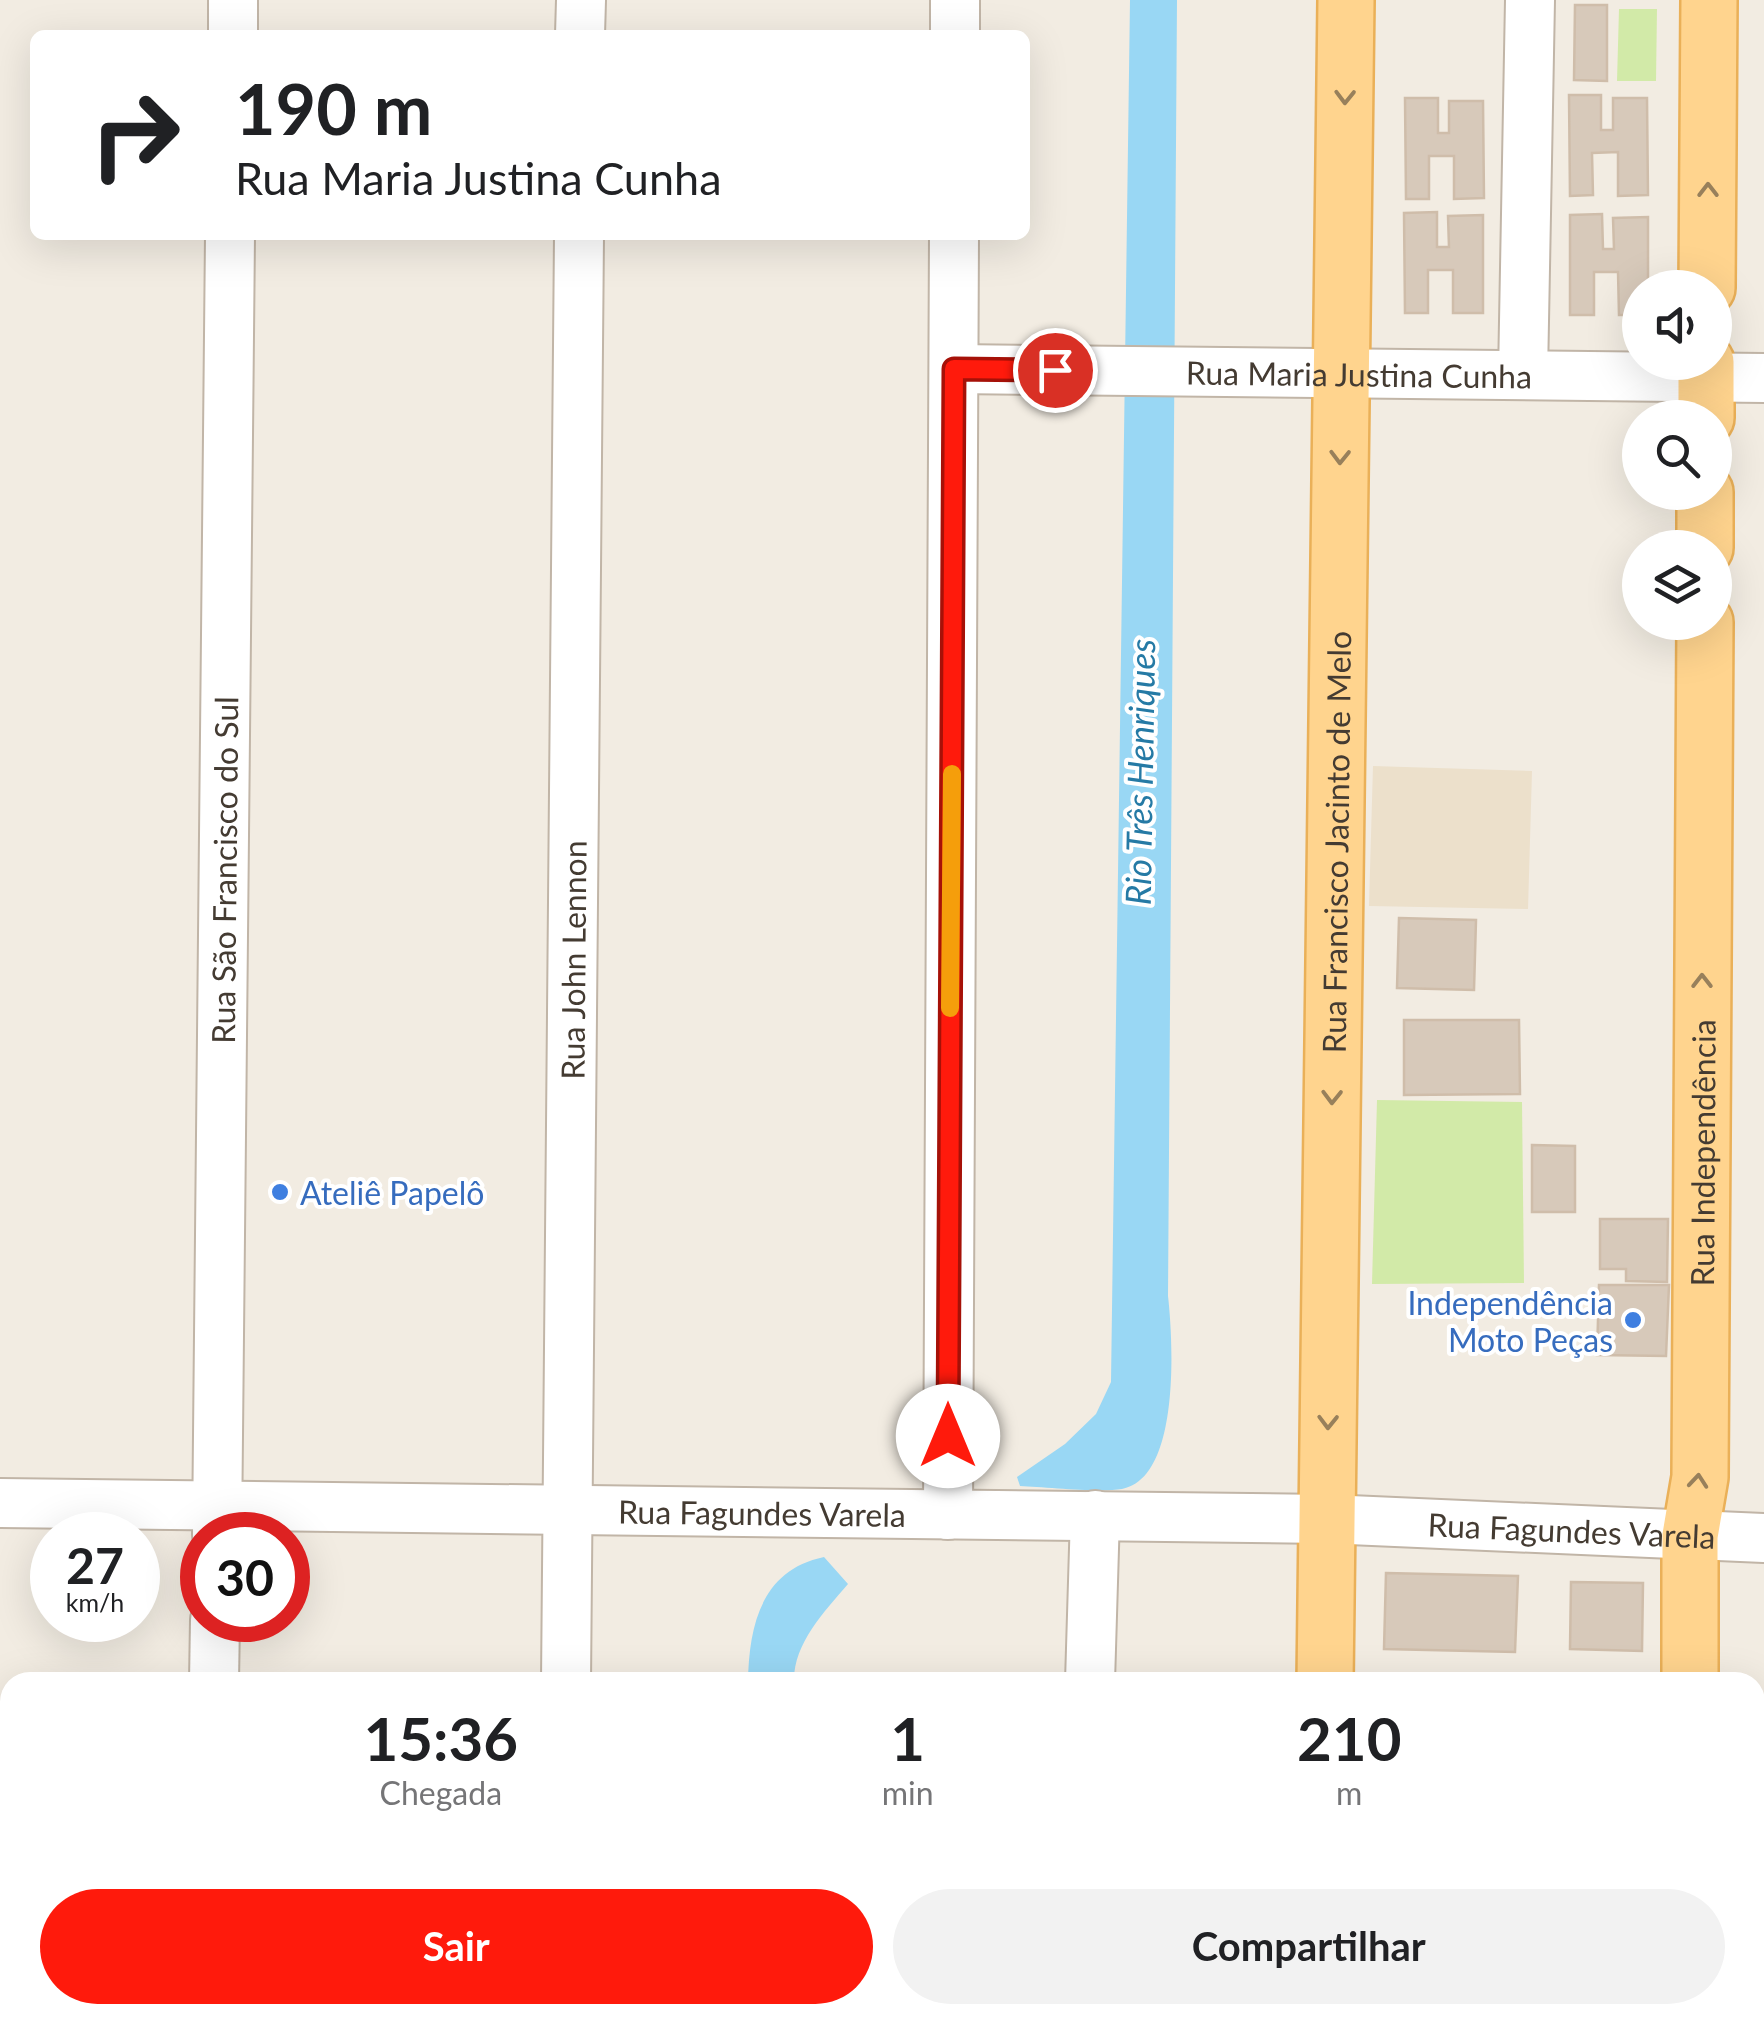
<!DOCTYPE html>
<html lang="pt">
<meta charset="utf-8">
<style>
:root{--surface:#fff;--page:#f2f2f2;--text:#202124;--muted:#757577;--accent:#ff1a0c}
body{margin:0;font-family:Lato,sans-serif;background:var(--page);color:var(--text);height:100vh;display:flex;flex-direction:column;font-size:38px;white-space:nowrap}
*{box-sizing:border-box;margin:0}
p{font-size:32px;color:var(--muted)}
.icon{flex:none;width:55px;height:55px;fill:none;stroke:currentColor;stroke-width:2;stroke-linecap:round;stroke-linejoin:round}
.map{position:relative;flex:1;overflow:hidden}
.drawer{position:absolute;left:0px;top:1672px;width:1765px;height:352px;display:flex;flex-direction:column;background:var(--surface);border-radius:30px 30px 0 0;box-shadow:0 10px 40px #0002}
.drawer>*{flex:none}
.guide{position:absolute;left:30px;top:30px;width:1000px;height:210px;border-radius:15px;box-shadow:0 10px 40px #0002;background:#fff;color:var(--text);overflow:hidden}
.fabs{position:absolute;left:1622px;top:270px;display:grid;gap:20px}
.fabs a{display:grid;place-items:center;width:110px;height:110px;border-radius:50%;background:var(--surface);box-shadow:0 10px 40px #0002;font-size:50px}
.speed{position:absolute;left:30px;top:1512px;display:flex;gap:20px;font-size:50px;font-weight:700;text-align:center}
.speed>*{display:grid;place-content:center;width:130px;height:130px;border-radius:50%;background:var(--surface);box-shadow:0 10px 40px #0002;line-height:1}
.speed small{font-size:25px;font-weight:400}
.speed .limit{border:15px solid #d22;background:#fff;color:#111}
.pin{position:absolute;display:grid;place-items:center;width:85px;height:85px;color:#fff;margin:-42px;border:5px solid #fff;border-radius:50%;box-shadow:0 2px 10px #0007}
.me{position:absolute;width:110px;margin:-55px;rotate:0deg;stroke-linejoin:round;filter:drop-shadow(0 0 8px #0008)}
.turn{display:flex;align-items:center;gap:35px;height:210px;padding:0 40px;font-size:45px}
.turn .icon{width:130px;height:130px;stroke-width:2.5}
.turn b{display:block;font-size:70px;line-height:85px}
.eta{display:flex;justify-content:space-evenly;align-items:center;height:170px;text-align:center}
.eta b{font-size:60px;font-weight:700;line-height:70px}
.cta{display:flex;gap:20px;margin-top:auto;padding:20px 40px}
.cta a{flex:1;height:115px;border-radius:60px;background:var(--accent);color:#fff;font-size:40px;font-weight:700;line-height:115px;text-align:center}
.cta a+a{background:var(--page);color:var(--text)}
.map>svg:first-child{display:block}
.education{fill:#ece0cb}
.green{fill:#d2eaa8}
.water{fill:#99d7f4}
.building{fill:#d7c9ba;stroke:#cfbdaa;stroke-width:2.5}
.lines{fill:none;stroke-linecap:round;stroke-linejoin:round}
.minor-casing{stroke:#c1b5a7;stroke-width:52}
.major-casing{stroke:#eab058;stroke-width:60}
.minor{stroke:#fff;stroke-width:48}
.major{stroke:#ffd48e;stroke-width:55}
.oneway{stroke:#98805b}
.route-casing{stroke:#a61108;stroke-width:25}
.route{stroke:#ff1a0c;stroke-width:18}
.slow{stroke:#f59e0b;stroke-width:18}
.shop-dot{fill:#3f7fe0;stroke:#fff;stroke-width:4}
.labels{text-anchor:middle;dominant-baseline:central;stroke-width:8;stroke-linejoin:round;paint-order:stroke}
.street-label{font-size:32px;fill:#443b32;stroke:#fff}
.shop-label{font-size:32px;fill:#366cbe;stroke:#fff;text-anchor:start}
.water-label{font-size:35px;font-style:italic;fill:#257aa5;stroke:#fff}
</style>
<div class="map">
<svg width="1764" height="2023" viewBox="0 0 1764 2023">
<rect width="100%" height="100%" fill="#f2ece2"/>
<path class="education" d="M1373 766 1532 771 1528 909 1369 906Z"/>
<g class="green">
<path d="M1619 9H1657L1656 81H1617Z"/>
<path d="M1377 1100 1522 1102 1524 1283 1372 1284Z"/>
</g>
<g class="water">
<path d="M1130 0H1177L1168 1296C1173 1340 1181 1478 1122 1489 1099 1493 1045 1487 1020 1486L1017 1477 1065 1444 1096 1414 1111 1382Z"/>
<path d="M824 1557 848 1584C824 1612 793 1644 794 1682H748C749 1626 761 1570 824 1557Z"/>
</g>
<g class="building">
<path d="M1575 5H1607V81L1574 80Z"/>
<path d="M1569 95H1601V130H1613V98H1647L1648 195 1618 196V152L1592 153 1593 195 1570 196Z"/>
<path d="M1405 98H1438V133H1449V101H1483L1484 198 1454 199V156H1429V199H1406Z"/>
<path d="M1437 212V247H1449L1448 216 1483 215V313H1453V270H1428V313H1405L1404 213Z"/>
<path d="M1602 214 1603 249H1614L1613 218 1648 217V288H1640V315H1619L1618 272H1594V315H1570V215Z"/>
<path d="M1399 918 1476 920 1474 990 1397 988Z"/>
<path d="M1404 1020H1519L1520 1094 1404 1095Z"/>
<path d="M1532 1145 1575 1146V1212H1532Z"/>
<path d="M1600 1219H1668L1667 1282 1626 1281V1269H1600Z"/>
<path d="M1599 1285H1669L1666 1356 1597 1355Z"/>
<path d="M1386 1573 1518 1576 1515 1652 1384 1649Z"/>
<path d="M1571 1582 1643 1583 1642 1651 1570 1649Z"/>
</g>
<g class="lines">
<defs>
<g id="minor">
<path d="M233 35V0"/>
<path d="M580 35 581 0"/>
<path d="M955 35V0"/>
<path id="s1" d="M954 369 1764 378"/>
<path d="M1523 375 1530 0"/>
<path id="s2" d="M0 1503 1327 1519 1764 1538"/>
<path d="M948 1515 954 235"/>
<path id="s3" d="M217 1535 230 235"/>
<path d="M214 1682 215 1620"/>
<path id="s4" d="M566 1682 579 235"/>
<path d="M1090 1682 1095 1515"/>
<path d="M1130 2015 1133 2023"/>
<path d="M207 2023 208 2015"/>
<path d="M564 2023V2015"/>
</g>
<g id="major">
<path d="M1707 288 1709 0"/>
<path d="M1706 418V362"/>
<path d="M1705 548V492"/>
<path id="s5" d="M1325 1682 1346 0"/>
<path id="s6" d="M1690 1682V1536L1700 1477 1705 622"/>
<path d="M1321 2023V2015"/>
<path d="M1688 2023V2015"/>
</g>
</defs>
<use href="#minor" class="minor-casing"/>
<use href="#major" class="major-casing"/>
<use href="#minor" class="minor"/>
<use href="#major" class="major"/>
</g>
<defs><path id="oneway-chevron" d="M-2-3.5L2.5 0L-2 3.5" fill="none" stroke-width="1.6" stroke-linecap="round" stroke-linejoin="round" transform="scale(2.5)"/></defs>
<g class="oneway">
<use href="#oneway-chevron" transform="translate(1345 97) rotate(91)"/>
<use href="#oneway-chevron" transform="translate(1708 190) rotate(-90)"/>
<use href="#oneway-chevron" transform="translate(1340 457) rotate(91)"/>
<use href="#oneway-chevron" transform="translate(1702 981) rotate(-90)"/>
<use href="#oneway-chevron" transform="translate(1332 1097) rotate(91)"/>
<use href="#oneway-chevron" transform="translate(1328 1422) rotate(91)"/>
<use href="#oneway-chevron" transform="translate(1698 1481) rotate(-85)"/>
</g>
<g class="lines">
<defs>
<path id="route" d="M948 1436 954 369 1055 370"/>
</defs>
<use href="#route" class="route-casing"/>
<use href="#route" class="route"/>
<path class="slow" d="M950 1008 952 774"/>
</g>
<g class="shop-dot">
<circle cx="280" cy="1192" r="10"/>
<circle cx="1633" cy="1320" r="10"/>
</g>
<g class="labels">
<g class="street-label">
<text stroke="none"><textPath href="#s1" startOffset="405">Rua Maria Justina Cunha</textPath></text>
<text stroke="none"><textPath href="#s5" startOffset="840">Rua Francisco Jacinto de Melo</textPath></text>
<text stroke="none"><textPath href="#s3" startOffset="665">Rua São Francisco do Sul</textPath></text>
<text stroke="none"><textPath href="#s4" startOffset="722">Rua John Lennon</textPath></text>
<text stroke="none"><textPath href="#s6" startOffset="530">Rua Independência</textPath></text>
<text stroke="none"><textPath href="#s2" startOffset="762">Rua Fagundes Varela</textPath></text>
<text stroke="none"><textPath href="#s2" startOffset="1572">Rua Fagundes Varela</textPath></text>
</g>
<g class="shop-label">
<text x="300" y="1192">Ateliê Papelô</text>
<text x="1613" y="1302" text-anchor="end">Independência<tspan x="1613" dy="37">Moto Peças</tspan></text>
</g>
<g class="water-label">
<text transform="translate(1139 772) rotate(-89)">Rio Três Henriques</text>
</g>
</g>
</svg>
<div class="fabs">
<a><svg class="icon" aria-label="sound" viewBox="0 0 24 24"><path d="M4 9h4l5-4v14l-5-4H4zM17 9q2 3 0 6"/></svg></a>
<a><svg class="icon" aria-label="search" viewBox="0 0 24 24"><circle cx="10" cy="10" r="6"/><path d="M15 15l6 6"/></svg></a>
<a><svg class="icon" aria-label="layers" viewBox="0 0 24 24"><path d="M12 4l9 5-9 5-9-5zM3 14l9 5 9-5"/></svg></a>
</div>
<div class="speed"><div>27<small>km/h</small></div><div class="limit">30</div></div>
<div class="pin" style="left:1055px;top:370px;background:#d93025"><svg class="icon" aria-label="arrive" viewBox="0 0 24 24"><path d="M6 21V4h12l-3 4 3 4H6"/></svg></div>
<svg class="me" style="left:948px;top:1436px" viewBox="-20 -20 40 40"><circle r="19" fill="#fff"/><path d="M0-13L10 11 0 6-10 11z" fill="#ff1a0c"/></svg>
<div class="guide">
<div class="turn"><svg class="icon" aria-label="right" viewBox="0 0 24 24"><path d="M7 20v-9h11M14 6l5 5-5 5"/></svg><div><b>190 m</b>Rua Maria Justina Cunha</div></div>
</div>
<section class="drawer">
<div class="eta">
<div><b>15:36</b><p>Chegada</p></div>
<div><b>1</b><p>min</p></div>
<div><b>210</b><p>m</p></div>
</div>
<div class="cta"><a>Sair</a><a>Compartilhar</a></div>
</section>
</div>
